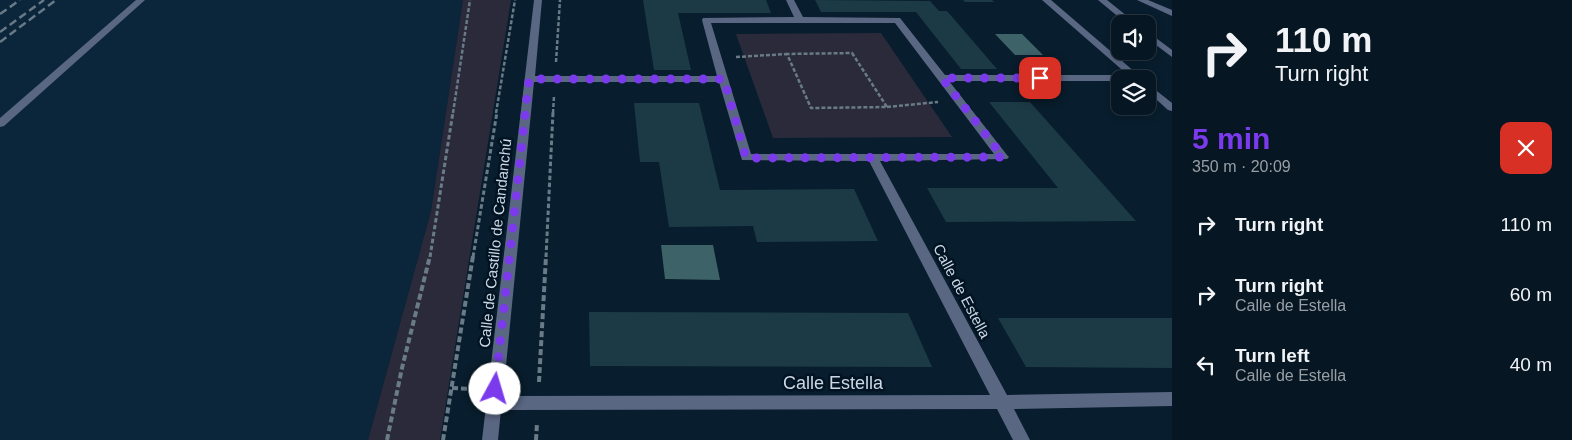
<!DOCTYPE html>
<meta charset="utf-8">
<style>
:root{--surface:#061622;--page:#14232f;--text:#f1f3f6;--muted:#989fa5;--line:#273540;--accent:#7c3aed}
body{margin:0;font-family:Arial,sans-serif;background:var(--page);color:var(--text);height:100vh;display:flex;flex-direction:column;font-size:19px;white-space:nowrap}
*{box-sizing:border-box;margin:0}
p{font-size:16px;color:var(--muted)}
.icon{flex:none;width:28px;height:28px;fill:none;stroke:currentColor;stroke-width:2;stroke-linecap:round;stroke-linejoin:round}
.map{position:relative;flex:1;overflow:hidden}
.details{display:flex;flex-direction:column;background:var(--surface);width:400px}
.details>*{flex:none}
.guide{background:#061622;color:var(--text);overflow:hidden}
.tools{position:absolute;left:1111px;top:15px;display:grid;gap:10px}
.tools a{display:grid;place-items:center;width:45px;height:45px;border-radius:10px;background:var(--surface);box-shadow:0 2px 8px #0003,0 0 0 1px var(--line);font-size:25px}
.pin{position:absolute;display:grid;place-items:center;width:42px;height:42px;color:#fff;margin:-21px;border-radius:10px;box-shadow:0 2px 8px #0006}
.me{position:absolute;width:55px;margin:-28px;rotate:6deg;stroke-linejoin:round;filter:drop-shadow(0 0 4px #0008)}
.turn{display:flex;align-items:center;gap:18px;height:105px;padding:0 20px;font-size:22px}
.turn .icon{width:65px;height:65px;stroke-width:2.5}
.turn b{display:block;font-size:35px;line-height:42px}
.round{display:grid;place-items:center;flex:none;width:52px;height:52px;border-radius:10px;background:var(--page)}
.overview{display:flex;align-items:center;justify-content:space-between;height:85px;padding:0 20px}
h1{font-size:30px;font-weight:800;line-height:38px;color:var(--accent)}
ul{padding:0;list-style:none}
li{display:flex;align-items:center;gap:15px;height:70px;padding:0 20px}
li div{flex:1}
li b{display:block;font-size:19px}
li em{font-style:normal}
main{display:flex;flex:1;min-height:0}
.map>svg:first-child{display:block}
.built{fill:#0b263a}
.green{fill:#2a2a3b}
.water{fill:#3d6268}
.building{fill:#1c3a46}
.lines{fill:none;stroke-linecap:round;stroke-linejoin:round}
.path-far2{stroke:#6a7b88;stroke-width:2.5;stroke-dasharray:4 2;stroke-linecap:butt}
.path-far1{stroke:#6a7b88;stroke-width:3;stroke-dasharray:4.5 2.5;stroke-linecap:butt}
.path{stroke:#6a7b88;stroke-width:4;stroke-dasharray:6 3;stroke-linecap:butt}
.minor{fill:#5a6783;fill-rule:evenodd}
.rail{stroke:#677886;stroke-width:2.5;stroke-dasharray:8 4;stroke-linecap:butt}
.route{stroke:#7c3aed;stroke-width:9;stroke-dasharray:0 16.2}
.labels{text-anchor:middle;dominant-baseline:central;stroke-width:5;stroke-linejoin:round;paint-order:stroke}
.street-label{font-size:15px;fill:#cbd8e3;stroke:#021323}
.near-street-label{font-size:18px;fill:#cbd8e3;stroke:#021323}
</style>
<main>
<div class="map">
<svg width="1172" height="440" viewBox="0 0 1172 440">
<rect width="100%" height="100%" fill="#081d2d"/>
<path class="built" d="M0 0H463L431 211 368 440H0Z"/>
<g class="green">
<path d="M463 0H511L440 440H368L431 211Z"/>
<path d="M881 33 952 137 773 138 736 34Z"/>
</g>
<g class="water">
<path d="M995 34H1022L1043 55H1015Z"/>
<path d="M661 245H713L720 280 665 279Z"/>
</g>
<g class="building">
<path d="M643 0H766L771 13H678L691 70H654Z"/>
<path d="M815 0 930 1 939 11H947L997 69H961L916 12H821Z"/>
<path d="M963 0H992L994 2H965Z"/>
<path d="M989 102H1030L1136 221 946 222 927 188H1058Z"/>
<path d="M634 103H699L720 190 854 189 878 241 757 242 753 226 669 227 659 162H640Z"/>
<path d="M589 312 908 313 932 367 590 366Z"/>
<path d="M998 318H1172V368L1026 367Z"/>
</g>
<g class="lines">
<g class="path-far2">
<path d="M852 53 887 107 811 108 787 54Z"/>
<path d="M736 57 787 54"/>
<path d="M556 62 560 0"/>
<path d="M887 107 938 102"/>
<path d="M453 113 470 0"/>
<path d="M496 113 515 0"/>
<path d="M553 113 554 96"/>
</g>
<g class="path-far1">
<path d="M430 257 453 112"/>
<path d="M473 257 497 112"/>
<path d="M546 257 553 112"/>
</g>
<g class="path">
<path d="M539 382 546 256"/>
<path d="M452 388 474 389"/>
<path d="M387 440 402 368 430 256"/>
<path d="M443 440 473 256"/>
<path d="M536 440 537 423"/>
</g>
<g class="minor">
<path d="M136 0H145L4 126 0 127V118Z"/>
<path d="M534 0H542L535 76H717L702 20 703 18 794 17 786 0H794L803 17 900 18 945 75H1128L1042 0H1051L1143 79H1120V81H949L1007 155 1009 157 1007 159 880 161 1007 395 1172 392V406L1014 409 1030 440H1013L997 409 501 410 498 440H482ZM711 23H895L994 154H751ZM534 82H719L742 160 869 161 990 395 503 396Z"/>
<path d="M1098 0H1107L1137 24H1127Z"/>
<path d="M1137 0H1148L1172 10V16Z"/>
<path d="M1148 32 1172 50V57L1148 39Z"/>
<path d="M1148 84 1172 103V111L1168 110 1148 92Z"/>
</g>
<g class="rail">
<path d="M0 14 20 0"/>
<path d="M0 32 44 0"/>
<path d="M0 42 56 0"/>
</g>
</g>
<g class="lines">
<path class="route" d="M495 389 529 79H724L746 158 1003 157 942 78H1040"/>
</g>
<g class="labels">
<g class="street-label">
<text transform="translate(495 243) rotate(-84)">Calle de Castillo de Candanchú</text>
<text transform="translate(962 291) rotate(62)">Calle de Estella</text>
</g>
<g class="near-street-label">
<text x="833" y="383">Calle Estella</text>
</g>
</g>
</svg>
<div class="tools">
<a><svg class="icon" aria-label="sound" viewBox="0 0 24 24"><path d="M4 9h4l5-4v14l-5-4H4zM17 9q2 3 0 6"/></svg></a>
<a><svg class="icon" aria-label="layers" viewBox="0 0 24 24"><path d="M12 4l9 5-9 5-9-5zM3 14l9 5 9-5"/></svg></a>
</div>
<div class="pin" style="left:1040px;top:78px;background:#d93025"><svg class="icon" aria-label="arrive" viewBox="0 0 24 24"><path d="M6 21V4h12l-3 4 3 4H6"/></svg></div>
<svg class="me" style="left:495px;top:389px" viewBox="-20 -20 40 40"><circle r="19" fill="#fff"/><path d="M0-13L10 11 0 6-10 11z" fill="#7c3aed"/></svg>
</div>
<section class="details">
<div class="guide">
<div class="turn"><svg class="icon" aria-label="right" viewBox="0 0 24 24"><path d="M7 20v-9h11M14 6l5 5-5 5"/></svg><div><b>110 m</b>Turn right</div></div>
</div>
<div class="overview"><div><h1>5 min</h1><p>350 m · 20:09</p></div><a class="round" style="background:#d93025;color:#fff"><svg class="icon" aria-label="close" viewBox="0 0 24 24"><path d="M6 6l12 12M18 6L6 18"/></svg></a></div>
<ul>
<li><svg class="icon" aria-label="right" viewBox="0 0 24 24"><path d="M7 20v-9h11M14 6l5 5-5 5"/></svg><div><b>Turn right</b></div><em>110 m</em></li>
<li><svg class="icon" aria-label="right" viewBox="0 0 24 24"><path d="M7 20v-9h11M14 6l5 5-5 5"/></svg><div><b>Turn right</b><p>Calle de Estella</p></div><em>60 m</em></li>
<li><svg class="icon" aria-label="left" viewBox="0 0 24 24"><path d="M17 20v-9H6M10 6l-5 5 5 5"/></svg><div><b>Turn left</b><p>Calle de Estella</p></div><em>40 m</em></li>
</ul>
</section>
</main>
